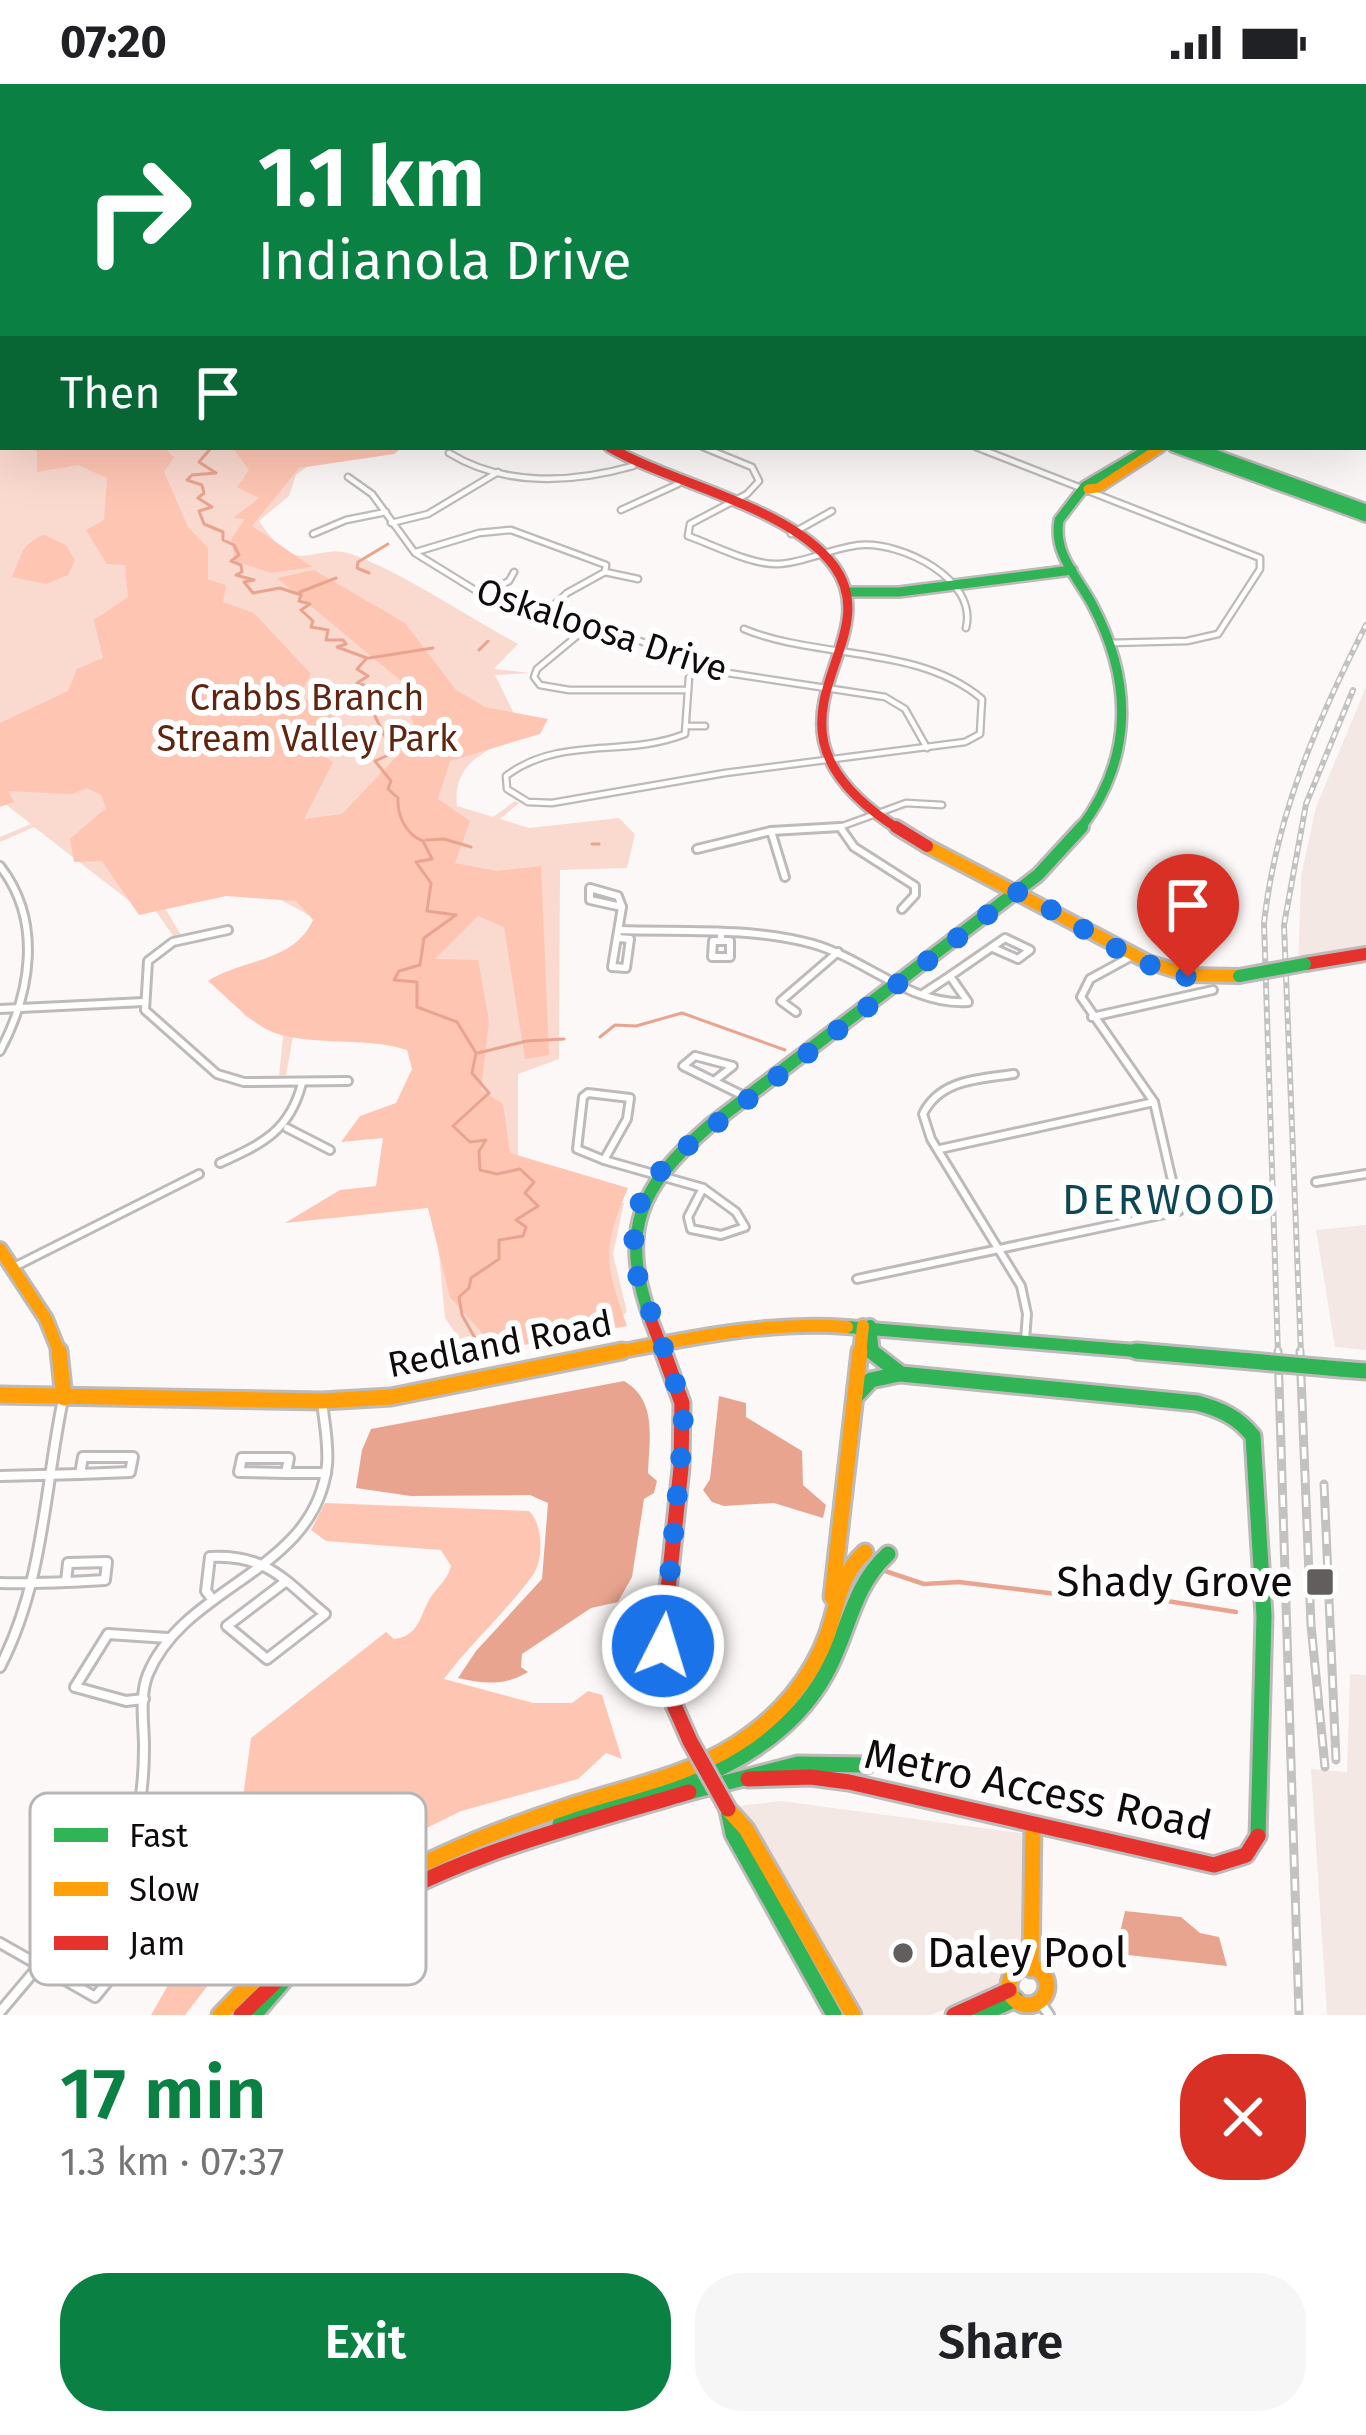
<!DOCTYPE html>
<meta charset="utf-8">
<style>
:root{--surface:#fff;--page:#f6f6f6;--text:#202124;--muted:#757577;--accent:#0b8043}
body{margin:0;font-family:"Fira Sans",sans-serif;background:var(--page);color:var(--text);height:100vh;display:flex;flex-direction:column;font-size:45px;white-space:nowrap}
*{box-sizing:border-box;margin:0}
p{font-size:39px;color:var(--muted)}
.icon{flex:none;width:66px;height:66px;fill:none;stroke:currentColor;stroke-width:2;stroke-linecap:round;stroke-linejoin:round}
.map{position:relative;height:1931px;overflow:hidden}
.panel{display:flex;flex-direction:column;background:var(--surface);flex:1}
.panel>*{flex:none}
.banner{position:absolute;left:0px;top:0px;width:1368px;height:366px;box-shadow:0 12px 48px #0002;background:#0b8043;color:#fff;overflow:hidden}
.pin{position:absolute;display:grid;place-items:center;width:102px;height:102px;color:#fff;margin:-123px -51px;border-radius:50% 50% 50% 0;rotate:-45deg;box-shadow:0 0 12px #0007}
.pin .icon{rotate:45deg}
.me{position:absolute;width:132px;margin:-66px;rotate:5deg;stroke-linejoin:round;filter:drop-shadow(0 0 9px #0008)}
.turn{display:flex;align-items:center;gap:42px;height:252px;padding:0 60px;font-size:54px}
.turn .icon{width:156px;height:156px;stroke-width:2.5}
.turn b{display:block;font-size:84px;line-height:102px}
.then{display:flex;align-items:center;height:114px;padding:0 60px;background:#0003;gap:24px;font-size:45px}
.round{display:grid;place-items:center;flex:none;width:126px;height:126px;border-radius:48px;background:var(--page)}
.headline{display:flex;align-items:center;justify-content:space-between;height:204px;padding:0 60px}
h1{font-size:72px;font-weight:600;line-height:90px;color:var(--accent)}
.primary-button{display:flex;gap:24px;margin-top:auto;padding:24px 60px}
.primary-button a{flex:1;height:138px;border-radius:48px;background:var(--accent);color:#fff;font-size:48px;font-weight:600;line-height:138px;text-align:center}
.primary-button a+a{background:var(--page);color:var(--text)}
.status{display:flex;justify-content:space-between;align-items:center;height:84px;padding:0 60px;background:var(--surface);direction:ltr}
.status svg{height:33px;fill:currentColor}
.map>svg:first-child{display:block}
.built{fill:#f3e8e4}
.green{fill:#fad9cf}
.forest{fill:#fec5b3}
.water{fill:#e8a48f}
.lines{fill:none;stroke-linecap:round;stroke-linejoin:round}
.stream-far1{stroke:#e8a48f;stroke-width:3}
.stream{stroke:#e8a48f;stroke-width:4.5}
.street-far2-casing{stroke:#bebab9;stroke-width:9}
.street-far1-casing{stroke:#bebab9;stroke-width:12}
.street-casing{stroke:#bebab9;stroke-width:14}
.fast-far3-casing{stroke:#bebab9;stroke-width:12}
.fast-far2-casing{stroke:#bebab9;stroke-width:14}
.fast-far1-casing{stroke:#bebab9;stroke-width:18}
.fast-casing{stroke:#bebab9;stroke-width:21}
.slow-far2-casing{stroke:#bebab9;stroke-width:14}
.slow-far1-casing{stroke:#bebab9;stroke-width:18}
.slow-casing{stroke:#bebab9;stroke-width:21}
.jam-far2-casing{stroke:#bebab9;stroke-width:14}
.jam-far1-casing{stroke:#bebab9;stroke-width:18}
.jam-casing{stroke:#bebab9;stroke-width:21}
.street-far2{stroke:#fffefe;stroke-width:4.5}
.street-far1{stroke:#fffefe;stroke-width:6}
.street{stroke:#fffefe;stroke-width:8}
.fast-far3{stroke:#30b455;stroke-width:8}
.fast-far2{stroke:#30b455;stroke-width:9}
.fast-far1{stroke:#30b455;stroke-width:12}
.fast{stroke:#30b455;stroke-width:15}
.slow-far2{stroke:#ff9f0a;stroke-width:9}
.slow-far1{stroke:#ff9f0a;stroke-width:12}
.slow{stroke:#ff9f0a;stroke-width:15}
.jam-far2{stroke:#e5322d;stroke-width:9}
.jam-far1{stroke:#e5322d;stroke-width:12}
.jam{stroke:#e5322d;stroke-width:15}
.rail-far1-casing{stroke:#c2c2c1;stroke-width:6}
.rail-casing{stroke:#c2c2c1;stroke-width:9}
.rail-far1{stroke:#fff;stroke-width:3;stroke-dasharray:6;stroke-linecap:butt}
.rail{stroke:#fff;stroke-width:4.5;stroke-dasharray:12;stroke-linecap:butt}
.fast-bridge-far1-casing{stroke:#bebab9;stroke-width:18;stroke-linecap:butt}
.fast-bridge-casing{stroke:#bebab9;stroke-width:21;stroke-linecap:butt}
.jam-bridge-casing{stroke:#bebab9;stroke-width:21;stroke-linecap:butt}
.fast-bridge-far1{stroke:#30b455;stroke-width:12}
.fast-bridge{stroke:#30b455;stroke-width:15}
.jam-bridge{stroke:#e5322d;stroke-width:15}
.route{stroke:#1a73e8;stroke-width:21;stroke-dasharray:0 37.8}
.poi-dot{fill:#625e5d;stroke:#fff;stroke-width:4.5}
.labels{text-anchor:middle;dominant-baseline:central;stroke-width:12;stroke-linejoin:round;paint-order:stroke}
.street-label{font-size:36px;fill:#0f0b0a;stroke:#fff}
.park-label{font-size:36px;fill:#612410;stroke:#fff}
.quarter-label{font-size:42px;letter-spacing:3px;fill:#0d4654;stroke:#fff}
.near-poi-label{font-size:42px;fill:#0f0b0a;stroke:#fff;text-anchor:end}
.near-street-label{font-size:42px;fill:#0f0b0a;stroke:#fff}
.key{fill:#fff;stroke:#b7b6b6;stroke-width:3}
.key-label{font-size:33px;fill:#0f0b0a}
</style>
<div class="status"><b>07:20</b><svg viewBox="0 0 49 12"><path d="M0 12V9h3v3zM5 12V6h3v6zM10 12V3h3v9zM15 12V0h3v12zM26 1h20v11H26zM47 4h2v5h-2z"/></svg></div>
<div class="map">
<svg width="1366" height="1931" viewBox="0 0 1366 1931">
<rect width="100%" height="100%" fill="#fcf8f7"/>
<g class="built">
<path d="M1366 603V870L1298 882 1301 792 1316 723Z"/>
<path d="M1366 1141V1266L1335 1263 1316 1146Z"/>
<path d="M1350 1590 1366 1591V1931H1327L1311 1685 1347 1688Z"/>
<path d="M781 1717 1028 1750 1020 1876 1000 1904 931 1931H864L761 1752 737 1722Z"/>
</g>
<path class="green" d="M0 0 222 3H3V363H359L316 376 296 391 289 412 259 437C301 499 312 456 354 471 403 489 470 534 518 560L494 585 530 589 495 591 523 648C489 667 452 676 457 722L493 733 515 717 519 719 500 735 529 744 619 734 635 750 627 784 560 786 559 975 518 990V1073L573 1108 624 1119 613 1170 627 1228 617 1237 467 1266 445 1234 420 967 360 943 293 953 286 991 279 992 283 952 245 932 224 900 336 846 248 798 165 824 181 851 174 853 155 826 145 829 34 743 0 758V753L31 740 0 716Z"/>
<g class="forest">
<path d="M32 363H163L174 373 164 388 188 443 208 464V495L226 501 223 518 254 529 311 590 299 611 341 637 340 653 315 666 333 678 304 735 342 730 417 651 400 596 277 494 314 486 405 539 456 606 485 623 548 635 540 650 450 677 438 715 470 737 455 779 497 787 541 782 549 971 525 975 504 843 478 832 435 875 478 876 489 937 481 1006 503 1020 510 1069 628 1104C601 1167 605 1179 627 1242L497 1266 450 1213 428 1124 285 1139 340 1106 376 1102 383 1054 341 1058 360 1032 396 1019 412 985 407 966C364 952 318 963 275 949 252 941 227 913 208 897 244 874 293 879 313 836L296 817 226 812 139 831 102 777 74 778 70 755 106 724 101 711 87 704 72 710 8 707 14 718 0 723V639L68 607 77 585 103 574 94 536 128 513 125 481 107 480 86 446 104 436 107 394 78 381 37 388V368Z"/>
<path d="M232 363H403L394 370 299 384 252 442 312 483 271 489 235 477 231 455 245 435 233 434 259 414 237 403 249 386Z"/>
<path d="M44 451 66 461 75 476 68 491 46 500 12 493C22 472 20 460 44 451Z"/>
<path d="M325 1419 529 1427C543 1440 544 1475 533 1491 507 1527 471 1559 444 1595L533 1619H572L588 1607 602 1611 622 1675 606 1669 578 1695 461 1727 298 1808 256 1836 248 1831 220 1855 233 1869 185 1931H151L233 1788 251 1654 386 1548 394 1555C418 1552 419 1535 428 1518 435 1504 447 1498 451 1482L441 1466 326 1457 311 1446Z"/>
</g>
<g class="water">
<path d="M624 1297C658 1317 649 1355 648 1389L657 1397 654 1409 644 1415 632 1493 618 1518 591 1524 522 1570 521 1583 528 1588C505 1602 483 1600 458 1594L476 1567 542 1495 548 1419 530 1411 411 1412 356 1404 362 1366 371 1345Z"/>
<path d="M719 1312 746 1319V1333L802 1367 803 1401 826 1421 823 1434 774 1419 724 1422 712 1418 703 1406 710 1395Z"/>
<path d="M1125 1827 1181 1833 1200 1849 1219 1853 1227 1882 1128 1871 1118 1858Z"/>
</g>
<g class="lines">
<g class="stream-far1">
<path d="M3 0H49"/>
<path d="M70 0 83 3"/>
<path d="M212 363 199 378 216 389 192 391 187 396 202 401 204 409 198 414 212 423 199 427 204 440 223 448V456L234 461 239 471 231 477 241 481 242 488 236 491 254 496 244 498 253 509 280 504 301 511 299 517 310 520 301 526 313 537 311 543 328 546 326 556H343L346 560 337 563 367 574 357 585 368 592 357 599 366 602 375 616 360 624 373 628 393 669 375 677 391 697 388 705 398 714C397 731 406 751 423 757L432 775 416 778 431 799 427 827 456 831 424 854 420 881 399 887 394 896 417 898V923L457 938 476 969 472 989 489 1009 453 1042 470 1058 486 1056 479 1067 480 1086 497 1090 520 1085 534 1098 525 1109 538 1122 516 1136 526 1143 523 1152 499 1156V1175L471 1194 469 1204 459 1213 462 1231 484 1270"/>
<path d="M369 489 357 484 358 478 388 460"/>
<path d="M300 508 336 494"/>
<path d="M479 566 488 557"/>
<path d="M369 574 433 564"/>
<path d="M426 756 444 755 471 763"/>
<path d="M592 760H599"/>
<path d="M600 953 615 941 636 942 682 929 785 966"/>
<path d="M478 969 527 957 564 955"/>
</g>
<g class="stream">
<path d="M482 1267 487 1276"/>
<path d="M882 1486 924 1500 959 1498 1081 1513H1142L1236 1528"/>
</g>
<defs>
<g id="street-far2">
<path d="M1228 0 1232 3"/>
<path d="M1361 0 1366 2"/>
<path d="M1302 3 1308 0"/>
<path d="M703 363 752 383 759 397 747 410 690 440 688 452C714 461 751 481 778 480 806 479 833 463 861 461 902 458 978 495 966 544"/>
<path d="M976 363 1260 474V485L1218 550 1187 557 1109 559"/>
<path d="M449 369C504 403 573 399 633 382"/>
<path d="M348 393 372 410 415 469 483 511 640 557 728 589 885 613 905 625 927 664"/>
<path d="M621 426 678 400"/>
<path d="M391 439 428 430 498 388"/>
<path d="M313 450 346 436 386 428"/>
<path d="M791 450 832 427"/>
<path d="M416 468 479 449 511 446 606 481 605 488 567 509 543 531"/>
<path d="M605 488 638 495"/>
<path d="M483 511 509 497 514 488"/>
<path d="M589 542 537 585 534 593 540 601 569 606H688"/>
<path d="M705 580 689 593 685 650C625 674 560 651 506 692L507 705 528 718 552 719 725 689 965 658 980 650 982 615C919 561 815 575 744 545"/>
<path d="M689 642H705"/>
<path d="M790 746 840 743 906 719 942 721"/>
</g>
<g id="street-far1">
<path d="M840 743 854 763 915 802V811L902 825"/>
<path d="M771 747 785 793"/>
<path d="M697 765 771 747 840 743"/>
<path d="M0 782C43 837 31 909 0 967"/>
<path d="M590 804 618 812 622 823 590 816Z"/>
<path d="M228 846 173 858 148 877 145 926 217 990 244 998 348 997"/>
<path d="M619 846C683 848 751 843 813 860 866 875 911 922 968 918L950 892 1005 854 1030 866 1018 875 993 864"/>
<path d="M721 851V857"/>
<path d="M618 854 630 855 626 884 612 883 622 823"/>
<path d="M713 857H730V873H712Z"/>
<path d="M924 909 950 892"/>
<path d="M0 925 144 918"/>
<path d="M796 928 781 917 838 868"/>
<path d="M1092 933 1213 906"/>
<path d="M1014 990C980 995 940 995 923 1030L931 1055 1021 1202 1027 1230 1025 1256"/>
<path d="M714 997 733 982 695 972 683 982 748 1014"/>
<path d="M588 1009 630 1014 627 1035 604 1076 577 1065 583 1013Z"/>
<path d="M287 1044 330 1066"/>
<path d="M940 1065 1154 1018"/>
<path d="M604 1076 703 1104"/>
<path d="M220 1079C262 1060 290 1047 302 999"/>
<path d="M1316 1098 1366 1090"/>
<path d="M703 1104 736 1128 745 1143 721 1151 691 1145 688 1133Z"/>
<path d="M12 1184 199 1090"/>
<path d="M857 1195 1179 1127 1154 1018 1081 913 1090 895 1132 872"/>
</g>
<g id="street">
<path d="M83 1373H133L130 1388 80 1390Z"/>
<path d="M242 1374H289L286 1389 239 1388Z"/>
<path d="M286 1389H326"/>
<path d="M0 1392 80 1390"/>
<path d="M0 1499C35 1500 70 1498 105 1496L107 1478 68 1479 66 1498"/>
<path d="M213 1516 206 1507 210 1473C267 1470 284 1496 325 1530L267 1575 227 1542 285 1498"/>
<path d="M0 1583C44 1498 44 1407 63 1315"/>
<path d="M144 1615 126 1617 75 1603 108 1550 168 1554"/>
<path d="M48 1763 150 1797 171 1762"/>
<path d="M0 1859 95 1913 108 1897 76 1878 62 1894"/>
<path d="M1040 1918 1049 1931"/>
<path d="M0 1928 119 1787C138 1747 144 1707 144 1663 144 1640 139 1612 148 1590 186 1499 315 1489 327 1381 329 1360 324 1338 322 1317"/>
</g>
<g id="fast-far3">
<path d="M98 0 129 3"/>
<path d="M975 0H1010"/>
<path d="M555 3 568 0"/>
<path d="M827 3 865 0"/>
</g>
<g id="fast-far2">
<path d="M1173 363 1366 433"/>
<path d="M1195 363 1366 425"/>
<path d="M847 508H899L1072 486"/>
<path d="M1079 746C1134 675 1133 597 1092 520 1077 492 1053 470 1059 436L1085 402 1151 363"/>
</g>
<g id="fast-far1">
<path d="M651 1236C619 1146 639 1103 709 1042L1038 791 1082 743"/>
<path d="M870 1242 873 1270"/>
<path d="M847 1243 1172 1270"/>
</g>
<g id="fast">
<path d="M871 1267 901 1290 1197 1319C1220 1325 1238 1333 1253 1352L1264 1532 1258 1752"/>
<path d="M1136 1267 1251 1277"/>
<path d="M1340 1285 1366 1287"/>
<path d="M856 1312 871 1296 899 1290"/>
<path d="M689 1708 798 1680 867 1681"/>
<path d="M728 1726 733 1750 834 1931"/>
<path d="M560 1740C656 1709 772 1686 825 1591 849 1549 851 1504 888 1470"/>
<path d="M254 1931 299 1879"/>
<path d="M980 1931 1016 1915"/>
</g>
<path id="slow-far2" d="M1088 405 1098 404 1161 363"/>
<g id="slow-far1">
<path d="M927 762 1148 878 1189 891 1239 892"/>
<path d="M0 1165 46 1235 60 1270"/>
<path d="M607 1270C687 1255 765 1237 847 1243"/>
<path d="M860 1270 863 1242"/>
</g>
<g id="slow">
<path d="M59 1267 64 1314"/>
<path d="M0 1311 322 1317 391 1313 622 1267"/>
<path d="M832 1513 860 1267"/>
<path d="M728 1725 746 1745 853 1931"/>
<circle cx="1028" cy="1902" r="19"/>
<path d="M1031 1885 1033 1741"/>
<path d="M220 1931C322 1822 426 1769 567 1723 624 1704 686 1693 737 1660 778 1634 812 1595 828 1549 838 1518 840 1491 865 1468"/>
</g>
<path id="jam-far2" d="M609 363C674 401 789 422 834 482 893 563 734 641 900 746"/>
<g id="jam-far1">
<path d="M896 743 927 762"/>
<path d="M1305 880 1366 870"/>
<path d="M651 1236 664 1270"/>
</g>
<g id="jam">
<path d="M663 1267 682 1319 681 1384 664 1544 674 1621 690 1657"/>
<path d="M748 1695 811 1693 849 1698 1214 1781 1246 1771 1258 1752"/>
<path d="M241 1931C274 1899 307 1866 345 1840 449 1772 572 1743 689 1708"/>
<path d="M954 1931 1009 1906"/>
</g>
</defs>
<use href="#street-far2" class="street-far2-casing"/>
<use href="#street-far1" class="street-far1-casing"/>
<use href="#street" class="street-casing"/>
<use href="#fast-far3" class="fast-far3-casing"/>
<use href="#fast-far2" class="fast-far2-casing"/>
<use href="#fast-far1" class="fast-far1-casing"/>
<use href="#fast" class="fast-casing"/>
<use href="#slow-far2" class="slow-far2-casing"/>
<use href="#slow-far1" class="slow-far1-casing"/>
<use href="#slow" class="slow-casing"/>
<use href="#jam-far2" class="jam-far2-casing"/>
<use href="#jam-far1" class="jam-far1-casing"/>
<use href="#jam" class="jam-casing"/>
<use href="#street-far2" class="street-far2"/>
<use href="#street-far1" class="street-far1"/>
<use href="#street" class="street"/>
<use href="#fast-far3" class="fast-far3"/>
<use href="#fast-far2" class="fast-far2"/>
<use href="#fast-far1" class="fast-far1"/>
<use href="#fast" class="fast"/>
<use href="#slow-far2" class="slow-far2"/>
<use href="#slow-far1" class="slow-far1"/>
<use href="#slow" class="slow"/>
<use href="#jam-far2" class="jam-far2"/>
<use href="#jam-far1" class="jam-far1"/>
<use href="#jam" class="jam"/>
<defs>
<g id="rail-far1">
<path d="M1278 1270 1264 839C1276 731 1317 637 1366 541"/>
<path d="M1301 1270 1284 841 1306 720 1353 606"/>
</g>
<g id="rail">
<path d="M1278 1267 1299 1931"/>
<path d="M1300 1267 1311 1541 1325 1683"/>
<path d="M1324 1400 1336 1676"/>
</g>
</defs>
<use href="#rail-far1" class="rail-far1-casing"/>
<use href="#rail" class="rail-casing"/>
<use href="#rail-far1" class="rail-far1"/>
<use href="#rail" class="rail"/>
<defs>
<path id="fast-bridge-far1" d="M1239 892 1305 880"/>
<path id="fast-bridge" d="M1251 1277 1340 1285"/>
<path id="jam-bridge" d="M690 1657 728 1725"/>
</defs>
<use href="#fast-bridge-far1" class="fast-bridge-far1-casing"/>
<use href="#fast-bridge" class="fast-bridge-casing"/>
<use href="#jam-bridge" class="jam-bridge-casing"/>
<use href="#fast-bridge-far1" class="fast-bridge-far1"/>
<use href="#fast-bridge" class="fast-bridge"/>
<use href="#jam-bridge" class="jam-bridge"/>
</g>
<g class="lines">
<path class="route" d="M663 1562 684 1340 674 1293 632 1176 637 1124 659 1089 681 1067 1017 808C1074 834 1126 880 1188 893"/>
</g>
<g class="poi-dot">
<rect x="1305" y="1483" width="30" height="30" rx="6"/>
<circle cx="903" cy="1869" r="12"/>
</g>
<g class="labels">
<g class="street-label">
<text transform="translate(602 546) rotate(18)">Oskaloosa Drive</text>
<text transform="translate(500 1260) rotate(-11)">Redland Road</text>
</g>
<g class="park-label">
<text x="307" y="614">Crabbs Branch<tspan x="307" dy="41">Stream Valley Park</tspan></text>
</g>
<g class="quarter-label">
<text x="1170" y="1116">DERWOOD</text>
</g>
<g class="near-poi-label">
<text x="1293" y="1498">Shady Grove</text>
<text x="927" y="1869" text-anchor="start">Daley Pool</text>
</g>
<g class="near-street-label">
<text transform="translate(1038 1706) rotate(12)">Metro Access Road</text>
</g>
</g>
<rect x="30" y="1709" width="396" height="192" rx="18" class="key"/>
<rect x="54" y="1744" width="54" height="14" fill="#30b455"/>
<rect x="54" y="1798" width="54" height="14" fill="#ff9f0a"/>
<rect x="54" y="1852" width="54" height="14" fill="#e5322d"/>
<g class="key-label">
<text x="129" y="1763">Fast</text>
<text x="129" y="1817">Slow</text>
<text x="129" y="1871">Jam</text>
</g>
</svg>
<div class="pin" style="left:1188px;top:893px;background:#d93025"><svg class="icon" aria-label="arrive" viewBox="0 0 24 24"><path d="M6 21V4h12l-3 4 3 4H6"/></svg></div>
<svg class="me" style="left:663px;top:1562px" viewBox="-20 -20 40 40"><circle r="17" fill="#1a73e8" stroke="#fff" stroke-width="3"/><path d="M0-11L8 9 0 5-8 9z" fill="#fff"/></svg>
<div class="banner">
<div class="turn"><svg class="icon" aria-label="right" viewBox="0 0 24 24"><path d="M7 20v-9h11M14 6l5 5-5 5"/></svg><div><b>1.1 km</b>Indianola Drive</div></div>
<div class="then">Then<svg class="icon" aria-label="arrive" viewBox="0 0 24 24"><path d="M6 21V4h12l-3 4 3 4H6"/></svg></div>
</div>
</div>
<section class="panel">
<div class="headline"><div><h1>17 min</h1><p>1.3 km · 07:37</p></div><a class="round" style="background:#d93025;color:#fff"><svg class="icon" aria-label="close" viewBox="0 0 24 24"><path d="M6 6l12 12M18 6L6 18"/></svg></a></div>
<div class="primary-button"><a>Exit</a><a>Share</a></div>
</section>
